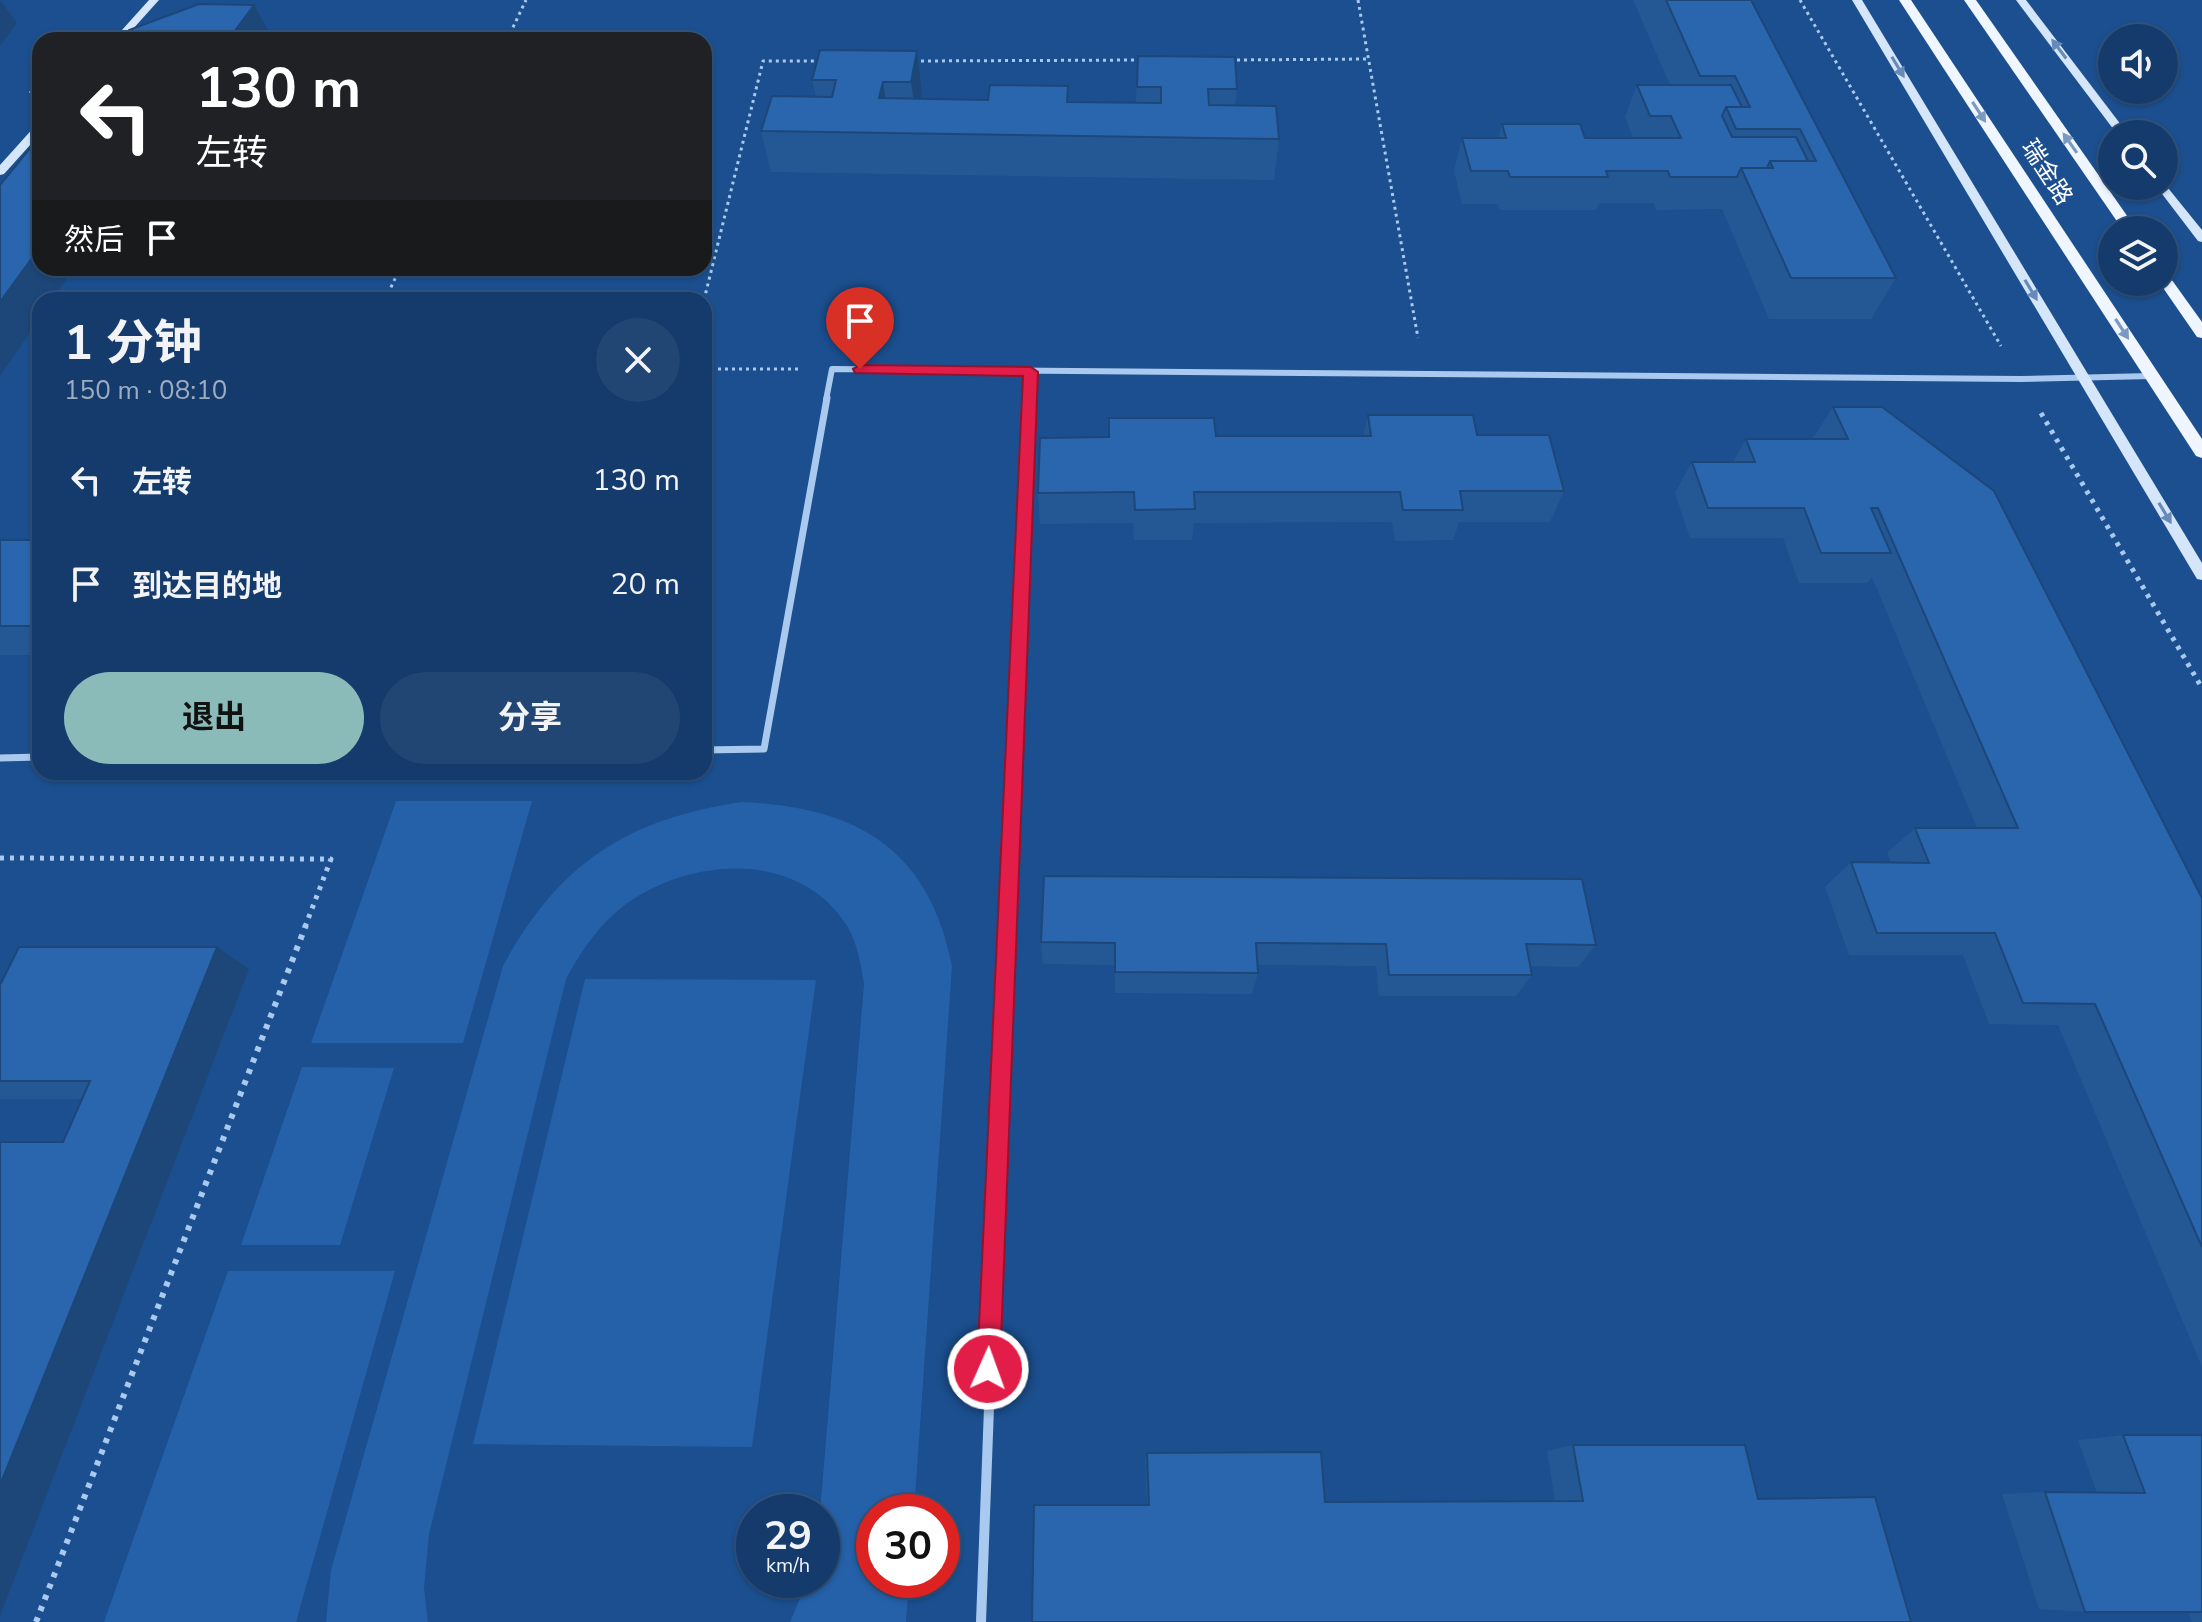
<!DOCTYPE html>
<html lang="zh">
<meta charset="utf-8">
<style>
:root{--surface:#143b6b;--page:#214673;--text:#f1f3f6;--muted:#9dadc1;--line:#33557e;--accent:#8bbbb9}
body{margin:0;font-family:"Nunito Sans","Noto Sans SC",sans-serif;background:var(--page);color:var(--text);height:100vh;display:flex;flex-direction:column;font-size:30px;white-space:nowrap}
*{box-sizing:border-box;margin:0}
p{font-size:26px;color:var(--muted)}
.icon{flex:none;width:44px;height:44px;fill:none;stroke:currentColor;stroke-width:2;stroke-linecap:round;stroke-linejoin:round}
.map{position:relative;flex:1;overflow:hidden}
.details{position:absolute;left:32px;top:292px;width:680px;height:488px;display:flex;flex-direction:column;background:var(--surface);border-radius:24px;box-shadow:0 2px 6px #0004,0 0 0 2px var(--line)}
.details>*{flex:none}
.hud{position:absolute;left:32px;top:32px;width:680px;height:244px;border-radius:24px;box-shadow:0 2px 6px #0004,0 0 0 2px var(--line);background:#202124;color:#fff;overflow:hidden}
.controls{position:absolute;left:2098px;top:24px;display:grid;gap:16px}
.controls a{display:grid;place-items:center;width:80px;height:80px;border-radius:50%;background:var(--surface);box-shadow:0 2px 6px #0004,0 0 0 2px var(--line);font-size:40px}
.speed{position:absolute;left:736px;top:1494px;display:flex;gap:16px;font-size:40px;font-weight:700;text-align:center}
.speed>*{display:grid;place-content:center;width:104px;height:104px;border-radius:50%;background:var(--surface);box-shadow:0 2px 6px #0004,0 0 0 2px var(--line);line-height:1}
.speed small{font-size:20px;font-weight:400}
.speed .limit{border:12px solid #d22;background:#fff;color:#111}
.pin{position:absolute;display:grid;place-items:center;width:68px;height:68px;color:#fff;margin:-82px -34px;border-radius:50% 50% 50% 0;rotate:-45deg;box-shadow:0 0 8px #0007}
.pin .icon{rotate:45deg}
.me{position:absolute;width:88px;margin:-44px;rotate:2deg;stroke-linejoin:round;filter:drop-shadow(0 0 6px #0008)}
.turn{display:flex;align-items:center;gap:28px;height:168px;padding:0 32px;font-size:36px}
.turn .icon{width:104px;height:104px;stroke-width:2.5}
.turn b{display:block;font-size:56px;line-height:68px}
.then{display:flex;align-items:center;height:76px;padding:0 32px;background:#0003;gap:16px;font-size:30px}
.round{display:grid;place-items:center;flex:none;width:84px;height:84px;border-radius:42px;background:var(--page)}
.head{display:flex;align-items:center;justify-content:space-between;height:136px;padding:0 32px}
h1{font-size:48px;font-weight:700;line-height:60px}
.cta{display:flex;gap:16px;margin-top:auto;padding:16px 32px}
.cta a{flex:1;height:92px;border-radius:48px;background:var(--accent);color:#111;font-size:32px;font-weight:700;line-height:92px;text-align:center}
.cta a+a{background:var(--page);color:var(--text)}
ul{padding:0;list-style:none}
li{display:flex;align-items:center;gap:24px;height:104px;padding:0 32px}
li div{flex:1}
li b{display:block;font-size:30px}
li em{font-style:normal}
.map>svg:first-child{display:block}
.green{fill:#2461a8}
.lines{fill:none;stroke-linecap:round;stroke-linejoin:round}
.path-far2{stroke:#a9c9ee;stroke-width:3;stroke-dasharray:3 4;stroke-linecap:butt}
.path-far1{stroke:#a9c9ee;stroke-width:5;stroke-dasharray:4 6;stroke-linecap:butt}
.path{stroke:#a9c9ee;stroke-width:6;stroke-dasharray:5 7;stroke-linecap:butt}
.street-far2{stroke:#a9c9ee;stroke-width:6}
.street-far1{stroke:#a9c9ee;stroke-width:7}
.street{stroke:#a9c9ee;stroke-width:10}
.secondary{fill:#d6e6fa;fill-rule:evenodd}
.primary{fill:#f0f6ff;fill-rule:evenodd}
.wall{fill:#245895}
.shaded-wall{fill:#1d4779}
.building{fill:#2a66ad;stroke:#1d4779;stroke-width:2}
.oneway{fill:#668bba}
.oneway2{fill:#7b9ac1}
.route{fill:#e11d48;stroke:#92132f;stroke-width:2}
.labels{text-anchor:middle;dominant-baseline:central;stroke-width:8;stroke-linejoin:round;paint-order:stroke}
.far-street-label{font-size:24px;fill:#fff;stroke:#1b4f8f}
</style>
<div class="map">
<svg width="2202" height="1622" viewBox="0 0 2202 1622">
<rect width="100%" height="100%" fill="#1b4f8f"/>
<g class="green">
<path d="M396 801H532L463 1043H311Z"/>
<path d="M742 802C856 807 929 848 952 966L914 1512H874V1580H909L906 1622H790L808 1580H822L820 1512 864 984C860 961 857 939 843 920 795 852 696 858 632 900 602 920 583 948 566 979L429 1534 424 1588 428 1622H326L331 1570 503 966C559 863 627 819 742 802Z"/>
<path d="M585 979 816 980 752 1447 473 1444Z"/>
<path d="M302 1067 394 1068 340 1245H241Z"/>
<path d="M228 1271H395L296 1622H104Z"/>
</g>
<g class="lines">
<g class="path-far2">
<path d="M1358 0 1418 338"/>
<path d="M1800 0 2001 346"/>
<path d="M507 40 526 0"/>
<path d="M1230 60 1369 59"/>
<path d="M914 61 1144 60"/>
<path d="M30 93 40 82"/>
<path d="M385 300 400 268"/>
<path d="M704 300 763 61H824"/>
<path d="M704 369H799"/>
</g>
<g class="path-far1">
<path d="M2041 413 2202 688"/>
<path d="M0 858 331 859 305 927"/>
</g>
<path class="path" d="M36 1622 306 925"/>
<g class="street-far2">
<path d="M826 400 832 369 2021 379 2152 376"/>
<path d="M1030 400 1031 372"/>
</g>
<g class="street-far1">
<path d="M704 750 764 749 827 398"/>
<path d="M0 758 40 757"/>
<path d="M1007 927 1030 398"/>
</g>
<path class="street" d="M981 1622 1007 925"/>
<g class="secondary">
<path d="M149 0H159L123 40H113Z"/>
<path d="M1852 0H1862L2202 563V580L2197 579Z"/>
<path d="M2016 0H2026L2128 134H2117Z"/>
<path d="M40 124V134L4 174 0 175V165L36 125Z"/>
<path d="M2164 183 2202 230V242L2198 241 2156 186H2164Z"/>
</g>
<g class="primary">
<path d="M1899 0H1911L2202 439V458L2196 456Z"/>
<path d="M1964 0H1976L2137 230H2123Z"/>
<path d="M2164 274 2169 276 2202 322V338L2197 337 2159 282H2164Z"/>
</g>
</g>
<g class="wall">
<path d="M1633 0H1751L1896 278 1871 319H1769L1722 209 1656 210 1654 203H1599L1596 210H1500L1498 204H1462L1454 171 1462 138H1498L1502 124 1585 138H1633L1625 117 1637 85H1670Z"/>
<path d="M917 51 922 92 921 99 1136 103 1138 56 1237 89 1235 105 1279 139 1274 180 771 172 761 131 816 97 812 80Z"/>
<path d="M1833 407 2202 898V1367L2058 1025 1989 1024 1963 955H1849L1825 887 1851 862 1891 863 1887 853 1915 828H1977L1872 577 1867 583H1799L1783 538H1690L1675 493 1692 462H1733L1746 439H1813V438Z"/>
<path d="M1368 415 1477 435 1564 491 1550 522H1459L1453 540 1395 541 1392 522 1194 523 1192 540H1134L1133 523 1040 524 1038 493 1109 437 1363 436Z"/>
<rect x="0" y="540" width="40" height="115"/>
<path d="M1582 879 1596 945 1578 967 1531 966 1532 975 1516 996H1379L1376 966 1258 965V973L1252 994 1115 993V965L1043 964 1041 942Z"/>
<path d="M249 969 63 1142 82 1099H0V985Z"/>
<path d="M2123 1435H2202V1622H2192L2188 1612H2085L2039 1609 2002 1494 2045 1492 2097 1493 2078 1440Z"/>
<path d="M1573 1445 1758 1499 1147 1505 1145 1459 1147 1453 1325 1502 1555 1501 1547 1451Z"/>
</g>
<g class="shaded-wall">
<path d="M1 1 17 23 0 46V2Z"/>
<path d="M254 5 272 37 270 40H228Z"/>
<path d="M917 51 922 92 917 123 911 82Z"/>
<path d="M883 82 889 123 879 98Z"/>
<path d="M40 247V268H74L52 300H40V318L0 376V302Z"/>
<path d="M704 457 710 474 704 497Z"/>
<path d="M217 947 249 969 0 1616V1485Z"/>
</g>
<g class="building">
<path d="M1666 0H1751L1896 278H1791L1741 168H1773L1770 161H1816L1800 129H1736L1726 107H1750L1735 76H1700Z"/>
<path d="M199 4 254 5 228 40H121L129 30Z"/>
<path d="M820 50 917 51 911 82H883L879 98 988 100 990 85 1068 86 1067 102 1161 103V87H1137L1138 56 1235 57 1237 89H1208L1209 105 1276 106 1279 139 761 131 772 96 832 97 836 80H812Z"/>
<path d="M1637 85H1731L1742 107H1726L1722 116 1732 137H1796L1808 161H1770L1767 168H1741L1737 177H1670L1668 171H1606L1608 177H1510L1508 171H1471L1462 138H1506L1502 124H1580L1585 138H1681L1671 116H1650Z"/>
<path d="M40 136V247L0 302V185Z"/>
<path d="M1833 407H1882L1994 491 2202 898V1247L2095 1004 2023 1003 1995 933H1877L1851 862 1929 863 1915 828H2018L1878 508H1871L1891 553H1821L1804 508H1708L1692 462H1755L1746 439H1848Z"/>
<path d="M1368 415H1473L1477 435H1549L1564 491H1460L1463 510H1403L1400 492H1194L1195 509 1135 510 1134 492 1038 493 1040 438 1109 437V418H1214L1216 436H1371Z"/>
<rect x="0" y="540" width="40" height="86"/>
<path d="M1044 876 1582 879 1596 945 1526 944 1532 975H1389L1386 944 1256 943 1258 973 1115 972V943L1041 942Z"/>
<path d="M19 947H217L0 1485V1142H63L90 1081H0V985Z"/>
<path d="M2123 1435H2202V1612H2085L2045 1492 2145 1493Z"/>
<path d="M1573 1445H1745L1758 1499 1875 1497 1911 1622H1032L1034 1505H1149L1147 1453 1321 1452 1325 1502 1583 1501Z"/>
</g>
<defs><path id="oneway-solid" d="M-6-.8H1V-3.2L6.5 0L1 3.2V.8H-6Z" transform="scale(2)"/></defs>
<g class="oneway">
<use href="#oneway-solid" transform="translate(2059 49) rotate(-127)"/>
<use href="#oneway-solid" transform="translate(1898 67) rotate(59)"/>
<use href="#oneway-solid" transform="translate(2031 290) rotate(59)"/>
<use href="#oneway-solid" transform="translate(2165 513) rotate(59)"/>
</g>
<g class="oneway2">
<use href="#oneway-solid" transform="translate(1979 112) rotate(57)"/>
<use href="#oneway-solid" transform="translate(2070 143) rotate(-125)"/>
<use href="#oneway-solid" transform="translate(2122 329) rotate(57)"/>
</g>
<path class="route" d="M860 365 1031 367 1038 372 1000 1369 996 1378 988 1381 980 1378 977 1369 1023 376 855 373 853 369Z"/>
<g class="labels">
<g class="far-street-label">
<text transform="translate(2047 172) rotate(57)">瑞金路</text>
</g>
</g>
</svg>
<div class="controls">
<a><svg class="icon" aria-label="sound" viewBox="0 0 24 24"><path d="M4 9h4l5-4v14l-5-4H4zM17 9q2 3 0 6"/></svg></a>
<a><svg class="icon" aria-label="search" viewBox="0 0 24 24"><circle cx="10" cy="10" r="6"/><path d="M15 15l6 6"/></svg></a>
<a><svg class="icon" aria-label="layers" viewBox="0 0 24 24"><path d="M12 4l9 5-9 5-9-5zM3 14l9 5 9-5"/></svg></a>
</div>
<div class="speed"><div>29<small>km/h</small></div><div class="limit">30</div></div>
<div class="pin" style="left:860px;top:369px;background:#d93025"><svg class="icon" aria-label="arrive" viewBox="0 0 24 24"><path d="M6 21V4h12l-3 4 3 4H6"/></svg></div>
<svg class="me" style="left:988px;top:1369px" viewBox="-20 -20 40 40"><circle r="17" fill="#e11d48" stroke="#fff" stroke-width="3"/><path d="M0-11L8 9 0 5-8 9z" fill="#fff"/></svg>
<div class="hud">
<div class="turn"><svg class="icon" aria-label="left" viewBox="0 0 24 24"><path d="M17 20v-9H6M10 6l-5 5 5 5"/></svg><div><b>130 m</b>左转</div></div>
<div class="then">然后<svg class="icon" aria-label="arrive" viewBox="0 0 24 24"><path d="M6 21V4h12l-3 4 3 4H6"/></svg></div>
</div>
<section class="details">
<div class="head"><div><h1>1 分钟</h1><p>150 m · 08:10</p></div><a class="round"><svg class="icon" aria-label="close" viewBox="0 0 24 24"><path d="M6 6l12 12M18 6L6 18"/></svg></a></div>
<ul>
<li><svg class="icon" aria-label="left" viewBox="0 0 24 24"><path d="M17 20v-9H6M10 6l-5 5 5 5"/></svg><div><b>左转</b></div><em>130 m</em></li>
<li><svg class="icon" aria-label="arrive" viewBox="0 0 24 24"><path d="M6 21V4h12l-3 4 3 4H6"/></svg><div><b>到达目的地</b></div><em>20 m</em></li>
</ul>
<div class="cta"><a>退出</a><a>分享</a></div>
</section>
</div>
